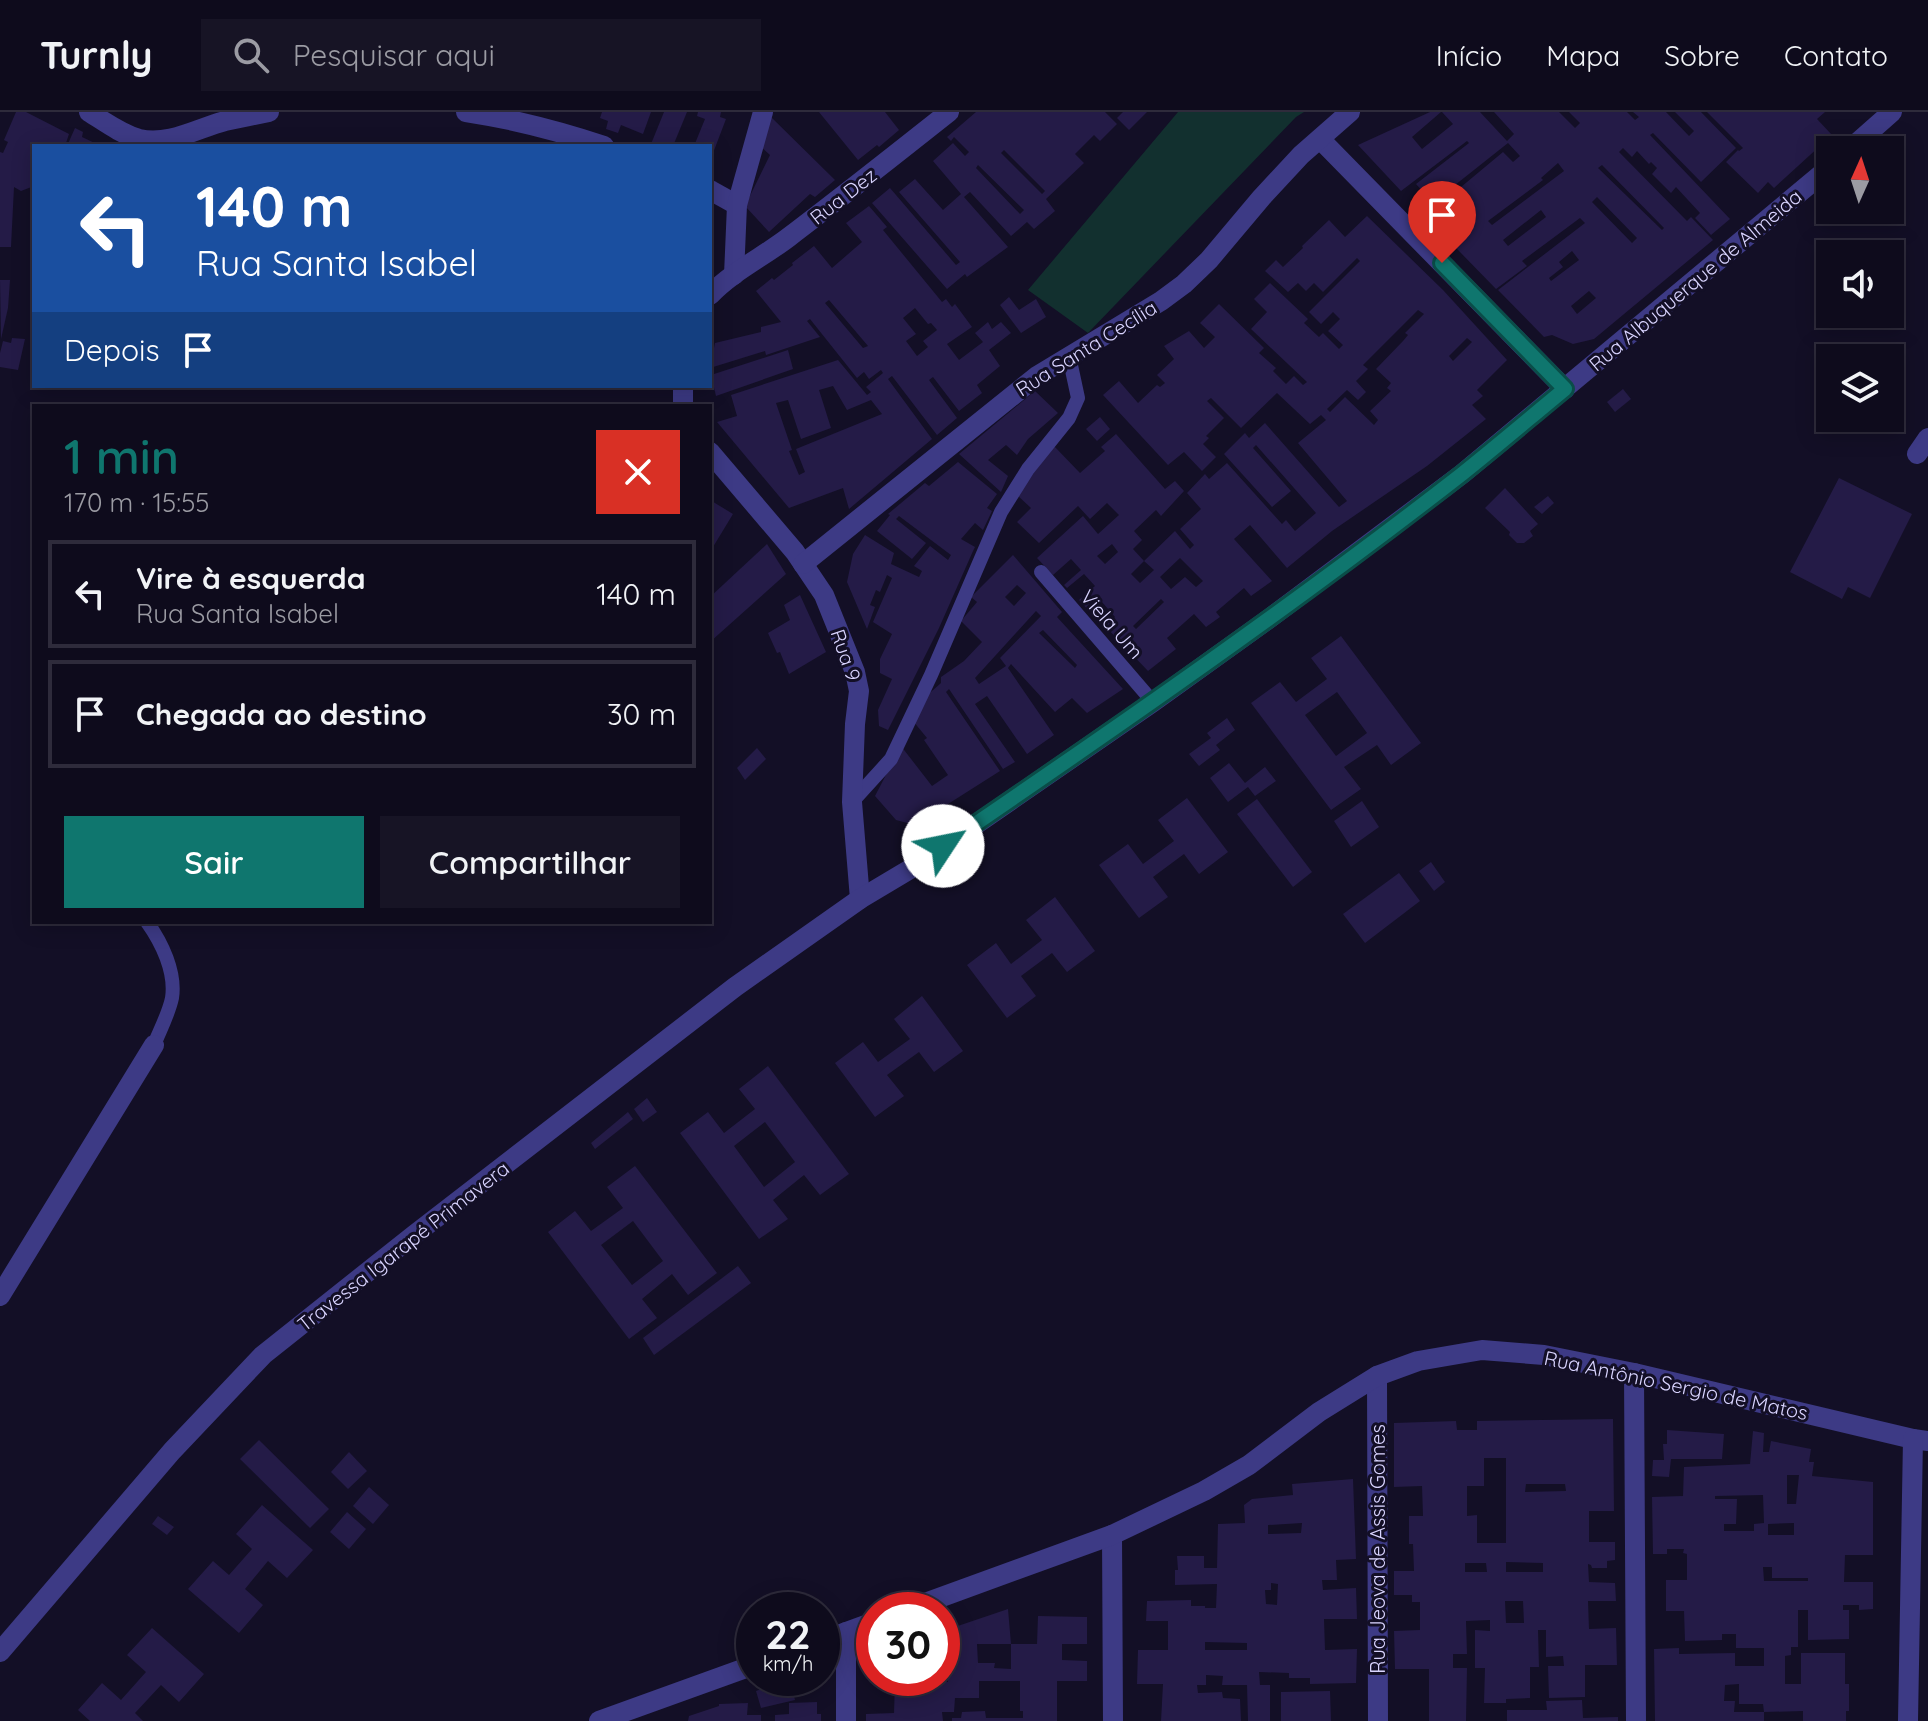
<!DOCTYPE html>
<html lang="pt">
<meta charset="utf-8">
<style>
:root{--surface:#0e0b1c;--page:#171425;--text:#f1f3f6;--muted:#9b9ba3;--line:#2e2b3b;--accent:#0f766e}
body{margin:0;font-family:Quicksand,sans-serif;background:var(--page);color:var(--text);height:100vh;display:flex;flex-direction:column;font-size:30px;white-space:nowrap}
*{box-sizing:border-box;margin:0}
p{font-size:26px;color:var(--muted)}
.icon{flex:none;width:44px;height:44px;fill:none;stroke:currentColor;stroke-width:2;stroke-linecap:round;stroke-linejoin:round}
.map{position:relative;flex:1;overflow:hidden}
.drawer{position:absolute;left:32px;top:292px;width:680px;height:520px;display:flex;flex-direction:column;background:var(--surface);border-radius:0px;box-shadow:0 4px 20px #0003,0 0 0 2px var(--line)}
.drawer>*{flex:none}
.top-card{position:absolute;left:32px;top:32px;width:680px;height:244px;border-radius:0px;box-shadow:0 4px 20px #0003,0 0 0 2px var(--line);background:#1a4fa0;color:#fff;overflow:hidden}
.needle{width:52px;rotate:3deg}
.tools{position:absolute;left:1816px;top:24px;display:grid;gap:16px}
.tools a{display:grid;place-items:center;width:88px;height:88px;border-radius:0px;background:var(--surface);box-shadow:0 4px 20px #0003,0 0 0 2px var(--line);font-size:40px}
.speed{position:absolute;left:736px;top:1480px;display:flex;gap:16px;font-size:40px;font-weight:700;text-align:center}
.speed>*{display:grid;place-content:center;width:104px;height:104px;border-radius:50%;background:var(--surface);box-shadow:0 4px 20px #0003,0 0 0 2px var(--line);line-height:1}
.speed small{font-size:20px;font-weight:400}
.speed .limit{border:12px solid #d22;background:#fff;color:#111}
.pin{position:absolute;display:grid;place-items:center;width:68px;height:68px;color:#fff;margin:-82px -34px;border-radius:50% 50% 50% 0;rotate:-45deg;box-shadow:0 0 8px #0007}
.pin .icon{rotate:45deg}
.me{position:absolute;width:88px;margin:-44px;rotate:56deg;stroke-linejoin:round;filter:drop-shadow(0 0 6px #0008)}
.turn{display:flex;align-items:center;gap:28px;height:168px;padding:0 32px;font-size:36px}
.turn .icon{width:104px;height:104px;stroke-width:2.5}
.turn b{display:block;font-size:56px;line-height:68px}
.then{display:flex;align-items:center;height:76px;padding:0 32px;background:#0003;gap:16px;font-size:30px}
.round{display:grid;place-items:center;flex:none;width:84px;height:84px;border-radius:0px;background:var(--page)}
.summary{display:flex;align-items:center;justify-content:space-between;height:136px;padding:0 32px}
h1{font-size:48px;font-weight:600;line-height:60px;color:var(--accent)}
.action{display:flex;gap:16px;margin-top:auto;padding:16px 32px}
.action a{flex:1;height:92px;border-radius:0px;background:var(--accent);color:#fff;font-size:32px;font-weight:600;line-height:92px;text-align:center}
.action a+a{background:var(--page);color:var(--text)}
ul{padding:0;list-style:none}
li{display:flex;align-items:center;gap:24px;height:108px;margin:0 16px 12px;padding:0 16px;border:4px solid var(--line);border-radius:0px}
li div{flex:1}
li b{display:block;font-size:30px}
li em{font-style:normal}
header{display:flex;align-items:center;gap:48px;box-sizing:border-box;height:112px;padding:0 40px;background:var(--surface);border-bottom:2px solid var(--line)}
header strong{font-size:38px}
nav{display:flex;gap:44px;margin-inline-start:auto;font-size:28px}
.search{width:560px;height:72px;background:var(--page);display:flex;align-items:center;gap:20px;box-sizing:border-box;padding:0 28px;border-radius:0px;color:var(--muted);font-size:30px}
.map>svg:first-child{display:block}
.green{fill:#12302f}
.building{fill:#241b47;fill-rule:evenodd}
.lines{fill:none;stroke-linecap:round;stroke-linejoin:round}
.lane{stroke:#3d3a85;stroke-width:14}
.street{stroke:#3d3a85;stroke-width:20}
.route-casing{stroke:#0a4d48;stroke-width:20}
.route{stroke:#0f766e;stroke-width:14}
.labels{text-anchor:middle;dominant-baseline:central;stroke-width:6;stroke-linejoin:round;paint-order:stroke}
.street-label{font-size:20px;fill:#d9d4ff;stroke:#130f26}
</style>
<header>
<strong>Turnly</strong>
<div class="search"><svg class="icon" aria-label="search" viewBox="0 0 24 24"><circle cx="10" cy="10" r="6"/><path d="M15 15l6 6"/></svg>Pesquisar aqui</div>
<nav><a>Início</a><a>Mapa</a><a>Sobre</a><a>Contato</a></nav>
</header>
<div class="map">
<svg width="1928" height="1609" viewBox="0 0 1928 1609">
<rect width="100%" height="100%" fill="#130f26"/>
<path class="green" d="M1178 0H1304L1296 5 1088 221 1028 178Z"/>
<g class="building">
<path d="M16 0H26L69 22 65 34H34V74L21 79 14 75 11 135H0V40L3 41 8 30 4 28Z"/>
<path d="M602 0H651L643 22 621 13 618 21 606 17 608 9 600 6Z"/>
<path d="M664 0H687L673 34H657L651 32Z"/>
<path d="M698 0H721L720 5 726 7 710 49V34H694L705 7 697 4Z"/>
<path d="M819 0H885L899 18 879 35 877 33 858 48Z"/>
<path d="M976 0H1105L1117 12 1100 29 1094 23 1075 42 1084 51 1046 87 1055 99 1034 117 1027 110 1011 124 970 80 964 85 1008 135 967 165 965 162 947 177 872 91 890 76 956 153 960 150 899 80 915 67 943 98 961 82 933 49 953 31 965 44 969 40 954 25 951 29 947 25ZM1004 38 1045 79 1042 82 1001 41ZM978 53 1024 98 1020 102 976 56Z"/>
<path d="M1123 0H1147L1129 18 1117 6Z"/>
<path d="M1430 0H1441L1412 25 1422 37 1453 12 1442 0H1480L1507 29 1514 22 1494 0H1559L1575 16 1580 11 1569 0H1627L1635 8 1639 5 1633 0H1666L1689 24 1694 19 1675 0H1701L1736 36 1701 70 1653 21 1650 23 1730 107 1711 123 1695 106 1700 101 1676 75 1671 81 1652 62 1657 56 1651 50 1649 52 1637 39 1632 45 1623 36 1619 40 1687 109 1691 105 1713 128 1594 227 1573 232 1552 223 1544 225 1498 178 1585 111 1580 106 1545 132 1522 149 1527 154 1496 177 1422 101 1433 91 1416 72 1469 31 1467 29 1401 79 1358 33ZM1508 31 1520 44 1513 50 1503 40 1449 85 1445 81ZM1558 51 1564 59 1492 113 1488 109 1543 68 1541 66ZM1602 53 1664 116 1662 118 1598 56ZM1597 85 1637 126 1632 131 1592 90ZM1541 98 1546 105 1508 134 1503 128ZM1572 139 1579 148 1551 169 1549 166 1563 155 1559 150ZM1589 179 1596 186 1577 202 1571 194Z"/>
<path d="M1707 0H1825L1817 7 1832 23 1774 76 1768 70 1758 81 1726 50 1738 38 1739 39 1743 36Z"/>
<path d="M770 4 835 68 815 85 810 82 769 120 745 94 770 43 760 34Z"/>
<path d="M75 16 83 20 82 25 101 34H67Z"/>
<path d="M869 94 887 115 883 118 942 190 946 187 952 195 955 192 972 215 947 232 959 248 983 230 975 221 988 210 992 217 1001 210 1011 221 989 238 1000 254 977 273 982 281 959 299 933 265 929 268 957 306 937 323 892 264 888 267 932 327 849 397 843 376 789 396 717 310 737 304 731 283 838 248 867 283 871 280 866 275 883 261 881 258 869 267 864 260 857 266 810 207 807 209 820 225 766 243 765 239 710 256 715 231 761 220V215L781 210 756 179 772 166 774 168 793 153 792 151 814 134 832 156 862 130 846 111ZM829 188 868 234 863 236 825 191ZM915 196 928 212 931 211 937 218 923 229 928 235 917 244 906 229 916 222 903 206ZM833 274 847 298 871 288 882 302 796 337 805 360 799 363 789 339 792 338 776 291 788 288 801 327 831 316 819 278Z"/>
<path d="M1367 104 1443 178 1507 248 1477 278 1483 284 1472 293 1486 307 1427 354 1332 419 1287 456 1250 413 1234 427 1272 469 1251 484 1244 476 1216 500 1220 505 1206 515 1194 502 1167 526 1176 537 1148 559 1105 514 1115 505 1102 490 1091 501 1079 488 1095 474 1084 462 1067 476 1064 473 1081 458 1071 447 1053 463 1037 446 1083 404 1098 422 1119 403 1107 391 1090 407 1078 394 1039 431 1017 410 1031 396 1017 383 1054 334 1080 361 1105 339 1101 335 1116 322 1165 377 1175 369 1184 379 1161 404 1156 398 1134 419 1142 428 1133 437 1144 449 1131 462 1140 471 1154 458 1144 449 1175 419 1190 437 1194 433 1180 417 1201 397 1187 381 1205 362 1209 367 1227 351 1282 412 1286 408 1295 419 1316 401 1256 333 1253 336 1291 379 1272 395 1224 342 1245 321 1249 326 1265 311 1339 395 1347 389 1298 331 1326 308 1321 303 1310 312 1277 281 1241 316 1211 286 1207 289 1224 306 1206 324 1209 326 1203 332 1216 345 1202 359 1184 340 1168 353 1103 283 1119 269 1138 291 1157 273 1160 275 1165 271 1157 263 1174 247 1164 234 1189 219 1204 236 1215 225 1200 211 1219 192 1264 236 1259 241 1276 256 1273 259 1286 272 1294 264 1303 273 1307 270 1251 217 1267 200 1254 187 1270 171 1308 207 1304 211 1319 225 1323 221 1339 237 1343 233 1328 219 1340 207 1333 200 1321 212 1309 200 1360 149 1357 146 1323 180 1314 171 1306 179 1298 171 1288 180 1265 159 1276 148 1283 155 1303 136 1302 134 1329 108 1345 125ZM1418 198 1424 202 1405 221 1408 223 1403 229 1376 257 1391 271 1387 276 1391 279 1370 299 1378 308 1374 313 1345 285 1330 300 1327 297 1347 278 1358 288 1366 280 1356 269 1368 257 1363 253ZM1467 226 1472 230 1453 249 1449 244ZM1112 432 1118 440 1105 452 1097 444ZM1180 446 1203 469 1196 475 1185 465 1171 477 1160 465ZM1161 487 1164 490 1136 517 1133 514Z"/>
<path d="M0 168H10L8 196 1 227Z"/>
<path d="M1009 185 1019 198 1036 187 1046 205 1021 221 1000 193Z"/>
<path d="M12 226 25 227 18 258 0 255V241L3 229 11 231Z"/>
<path d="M788 238 793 257 716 284 711 263Z"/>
<path d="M1623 277 1631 287 1615 300 1607 290Z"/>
<path d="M1035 279 1058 301 1028 327 1017 343 1006 333 988 348 1008 364 1001 380 959 342Z"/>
<path d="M1100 305 1110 317 1097 329 1086 317Z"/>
<path d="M958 350 997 382 987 396 992 399 983 418 975 411 961 427 975 435 973 439 939 516 888 618 879 614 878 598 892 567 880 561V547L892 522 873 510 892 466 887 463 880 480 876 478 870 493 875 495 867 517 847 470 853 442 865 423 894 441 891 452 919 465 922 459 914 454 930 434 948 448 951 443 899 404 896 407 926 431 912 447 877 419 890 403 888 402 925 371 929 374Z"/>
<path d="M1839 366 1912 402 1870 486 1848 475 1842 487 1790 460Z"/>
<path d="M1505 376 1538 412 1530 419 1533 424 1524 431H1517L1509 423 1510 420 1485 396Z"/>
<path d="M1548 384 1554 391 1542 402 1534 395Z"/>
<path d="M710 388 733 402 713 435 710 434Z"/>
<path d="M767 432 786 462 710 530V485Z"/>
<path d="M1013 443 1062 500 1057 505 1123 577 1087 601 1072 586 1055 600 1011 552 1008 556 1054 623 1027 642 987 584 975 592 1015 650 1003 657 949 577 946 580 1000 659 915 713 896 708 875 684 901 634 932 674 948 663 924 628 927 626 913 609 924 586 941 571V565L964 549 982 530 961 509 977 490 971 485ZM1017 473 1026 481 1014 494 1005 485ZM1036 499 1041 504 1000 546 1006 554 979 572 975 566ZM1043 518 1077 553 1075 556 1039 521Z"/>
<path d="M800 483 826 540 789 562 780 540 777 541 768 521 790 508 784 493Z"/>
<path d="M1341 524 1421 631 1391 653 1377 633 1344 655 1361 677 1331 698 1251 591 1280 570 1296 590 1327 567 1311 546ZM1337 580 1367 621 1336 644 1305 603Z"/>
<path d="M1227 606 1235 618 1216 633 1220 638 1199 654 1189 642 1211 626 1207 621Z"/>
<path d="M757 636 766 647 745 668 737 656Z"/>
<path d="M1229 651 1245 671 1265 655 1276 669 1255 684 1248 675 1228 690 1210 666Z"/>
<path d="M1187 686 1228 740 1199 762 1184 742 1153 765 1168 785 1139 806 1099 753 1128 732 1143 752 1174 729 1158 708Z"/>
<path d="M1257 687 1312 760 1293 775 1237 702Z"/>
<path d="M1362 689 1379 715 1351 735 1334 709Z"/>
<path d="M1431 750 1445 770 1434 779 1419 759Z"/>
<path d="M1399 761 1420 789 1365 831 1343 802Z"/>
<path d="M1055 785 1095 839 1067 860 1052 841 1021 864 1036 884 1007 906 967 853 996 831 1011 852 1042 828 1026 808Z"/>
<path d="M922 884 963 939 934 960 919 940 887 963 904 984 875 1005 835 951 863 930 878 950 910 927 894 907Z"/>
<path d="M768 954 849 1062 820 1083 804 1063 773 1088 788 1107 759 1127 680 1021 708 1000 724 1021 755 997 739 977ZM765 1010 795 1050 764 1075 734 1034Z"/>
<path d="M647 986 657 1000 643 1010 634 997Z"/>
<path d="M628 1000 633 1007 595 1037 591 1031Z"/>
<path d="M635 1054 717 1161 688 1183 672 1162 642 1187 657 1206 629 1227 548 1120 575 1099 591 1119 623 1096 607 1075ZM633 1109 663 1149 632 1173 601 1133Z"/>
<path d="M738 1154 751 1171 654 1243 643 1226Z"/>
<path d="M1613 1307 1614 1399H1589V1430H1615V1448L1607 1449V1456H1592L1591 1453 1588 1452 1589 1470 1615 1471 1616 1489H1588L1589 1517 1616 1516 1617 1553H1585V1585L1549 1586 1548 1554H1564L1563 1544 1546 1545V1518H1538L1539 1555H1530V1586L1506 1587V1591H1484L1485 1556H1475V1518L1490 1519V1508L1466 1509 1467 1542H1453V1556H1467L1466 1609H1429V1557H1395L1394 1519 1420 1518V1490H1412V1483H1394V1459H1414L1413 1432H1409V1404H1423L1422 1374 1394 1375V1311L1456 1309 1457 1318H1477V1309ZM1484 1346H1506V1431H1477V1403L1467 1404V1374H1484ZM1565 1372 1566 1379 1525 1380 1526 1372ZM1506 1450 1543 1451V1460H1506ZM1465 1451H1486L1487 1460H1465ZM1505 1489H1523L1524 1511H1506Z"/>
<path d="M1667 1318 1724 1322 1722 1347H1671L1669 1365 1652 1364 1653 1348H1664L1663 1332H1667Z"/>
<path d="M1753 1319 1764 1321 1763 1340H1769L1771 1329 1811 1337 1809 1350H1814L1812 1364 1873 1370V1443H1845L1844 1470H1873V1497L1859 1498V1493H1843V1498H1849V1527L1808 1528V1498H1798V1535H1791V1543L1785 1544V1572H1801V1541H1845V1572H1849V1599H1846V1609H1803V1599L1764 1600 1763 1592H1739V1572L1725 1573 1724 1589H1735L1734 1600H1764V1609H1655L1654 1537 1679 1536V1542L1735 1541V1554H1764V1536H1736V1522H1722V1528L1685 1529 1684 1499H1666V1468H1687V1442L1683 1441 1684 1437H1667V1442H1653L1652 1385 1683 1384 1684 1355 1750 1352ZM1787 1363H1799L1796 1392H1787ZM1763 1383 1764 1411 1754 1412V1419H1724V1412H1736L1737 1387H1715V1384ZM1794 1411V1423H1768V1412ZM1763 1455H1772V1466H1808V1469H1764Z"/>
<path d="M259 1328 329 1397 310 1416 240 1347Z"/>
<path d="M349 1340 367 1359 348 1377 331 1360Z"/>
<path d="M1353 1367 1356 1447 1336 1448 1337 1468H1322L1323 1478 1356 1476 1357 1507H1324L1325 1538 1357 1537 1356 1571 1310 1572V1566H1289V1561L1259 1560 1260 1573H1270V1609H1248L1247 1573H1222L1223 1564 1206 1563V1573H1197L1198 1581 1222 1580 1223 1586 1240 1587 1241 1609H1161L1163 1572H1137L1138 1538H1168V1509H1146L1147 1489 1191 1488V1494H1205V1496H1216L1217 1472 1175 1473V1458H1178L1177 1444H1204V1456H1217L1218 1412 1245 1411 1244 1393 1252 1387 1293 1383 1292 1372ZM1302 1411 1301 1421 1268 1422V1413ZM1271 1471 1278 1472 1277 1493 1266 1492 1265 1478H1271ZM1205 1530 1247 1531V1538H1205Z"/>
<path d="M369 1375 389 1393 373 1412 353 1394Z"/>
<path d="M262 1393 313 1438 287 1466 268 1449 245 1477 263 1493 239 1521 188 1477 213 1449 229 1463 252 1437 236 1422Z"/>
<path d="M347 1400 366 1417 349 1437 330 1420Z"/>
<path d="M158 1404 174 1415 167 1423 152 1412Z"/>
<path d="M1008 1497 1011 1532H1037L1038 1504 1087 1505V1532H1062V1548L1087 1549V1569H1057V1609H952V1606H961L962 1600 985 1599 986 1606H1023V1599H1020V1569H979V1586H955L954 1600H942L943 1609H866V1602L894 1601 895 1570H948V1564H942L943 1519ZM977 1532H1011V1557L994 1556 995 1551H978Z"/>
<path d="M152 1516 204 1562 179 1590 161 1573 135 1601 143 1609H90L78 1598 102 1571 121 1588 146 1560 127 1543Z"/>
<path d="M779 1566H789L795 1588 761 1596 756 1579 780 1570Z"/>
<path d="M1330 1579 1331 1609H1281V1580Z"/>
<path d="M1582 1588 1583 1606 1618 1605V1609H1507V1598H1547L1546 1589Z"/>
<path d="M817 1590V1602H821V1609H775V1603L789 1602V1591Z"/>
<path d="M748 1591 747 1603H761V1609H688L689 1604 719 1594V1592Z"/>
</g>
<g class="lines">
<g class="lane">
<path d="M1041 460 1153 590"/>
<path d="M852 690 891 647 931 563 1001 400 1028 357 1069 306 1078 286 1069 244"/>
<path d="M147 810C162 831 176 860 172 886 169 901 160 918 154 933"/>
</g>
<g class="street">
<path d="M89 0C105 10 121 22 139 27 169 34 198 16 225 9 240 6 254 3 269 0"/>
<path d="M466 0C512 7 559 19 604 34"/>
<path d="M1320 27 1565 277"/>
<path d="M1849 38 1892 0"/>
<path d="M710 78 737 93"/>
<path d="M734 163 737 93 763 0"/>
<path d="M710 183C733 159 763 145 789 125 843 84 896 42 949 0"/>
<path d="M683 274V294"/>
<path d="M710 340 795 440 824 483 855 560 859 579 855 612 852 690 860 787"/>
<path d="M1917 342 1928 326"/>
<path d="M803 452 1037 264 1161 189 1184 172 1209 148 1262 85 1301 43 1350 0"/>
<path d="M0 1184 154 933"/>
<path d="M1634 1261 1636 1609"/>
<path d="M1377 1264 1378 1609"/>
<path d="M1112 1423 1113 1609"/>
<path d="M906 1498 1112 1423 1204 1379 1249 1353 1319 1300 1377 1264 1418 1249 1482 1238 1544 1243 1634 1261 1913 1327 1928 1329"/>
<path d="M846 1520V1609"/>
<path d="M822 1529 874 1510"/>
<path d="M0 1540 172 1339 263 1243 414 1123 735 875 860 787 917 753 1153 590 1270 506 1462 362 1830 55"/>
<path d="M599 1609 754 1553"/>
<path d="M1908 1609 1913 1327"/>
</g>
</g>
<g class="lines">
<defs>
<path id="route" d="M943 734C1119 614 1294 493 1462 362 1497 334 1531 305 1565 277L1442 151"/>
</defs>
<use href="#route" class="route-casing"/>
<use href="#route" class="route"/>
</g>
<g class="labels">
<g class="street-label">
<text transform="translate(843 84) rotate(-38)">Rua Dez</text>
<text transform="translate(1695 168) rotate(-40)">Rua Albuquerque de Almeida</text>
<text transform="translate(1086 236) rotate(-32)">Rua Santa Cecília</text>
<text transform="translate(1112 512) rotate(49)">Viela Um</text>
<text transform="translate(846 543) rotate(71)">Rua 9</text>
<text transform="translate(403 1134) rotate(-38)">Travessa Igarapé Primavera</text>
<text transform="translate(1676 1273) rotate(12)">Rua Antônio Sergio de Matos</text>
<text transform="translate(1377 1437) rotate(-90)">Rua Jeova de Assis Gomes</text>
</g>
</g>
</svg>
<div class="tools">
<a><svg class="needle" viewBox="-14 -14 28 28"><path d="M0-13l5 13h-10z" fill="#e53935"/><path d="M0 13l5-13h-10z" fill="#9b9ba3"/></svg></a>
<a><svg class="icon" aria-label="sound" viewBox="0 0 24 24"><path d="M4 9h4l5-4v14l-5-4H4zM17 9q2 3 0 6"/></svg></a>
<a><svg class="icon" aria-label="layers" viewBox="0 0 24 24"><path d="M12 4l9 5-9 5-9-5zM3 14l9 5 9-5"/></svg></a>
</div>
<div class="speed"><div>22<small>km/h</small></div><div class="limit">30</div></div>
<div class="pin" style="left:1442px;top:151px;background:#d93025"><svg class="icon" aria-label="arrive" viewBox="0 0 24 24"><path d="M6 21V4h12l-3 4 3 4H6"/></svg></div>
<svg class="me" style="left:943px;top:734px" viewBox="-20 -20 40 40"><circle r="19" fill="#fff"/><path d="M0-13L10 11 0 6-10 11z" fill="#0f766e"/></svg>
<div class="top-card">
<div class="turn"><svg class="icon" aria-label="left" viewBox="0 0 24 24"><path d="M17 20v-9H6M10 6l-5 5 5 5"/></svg><div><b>140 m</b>Rua Santa Isabel</div></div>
<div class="then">Depois<svg class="icon" aria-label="arrive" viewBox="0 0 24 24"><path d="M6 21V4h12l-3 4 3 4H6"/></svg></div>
</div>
<section class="drawer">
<div class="summary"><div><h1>1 min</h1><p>170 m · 15:55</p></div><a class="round" style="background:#d93025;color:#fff"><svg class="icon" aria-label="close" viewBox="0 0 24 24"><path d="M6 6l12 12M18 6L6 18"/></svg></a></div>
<ul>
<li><svg class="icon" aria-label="left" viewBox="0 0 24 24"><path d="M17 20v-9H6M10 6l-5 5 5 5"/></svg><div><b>Vire à esquerda</b><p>Rua Santa Isabel</p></div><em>140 m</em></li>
<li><svg class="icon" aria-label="arrive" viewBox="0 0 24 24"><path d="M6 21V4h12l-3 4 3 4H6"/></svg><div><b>Chegada ao destino</b></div><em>30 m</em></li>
</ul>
<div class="action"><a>Sair</a><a>Compartilhar</a></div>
</section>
</div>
